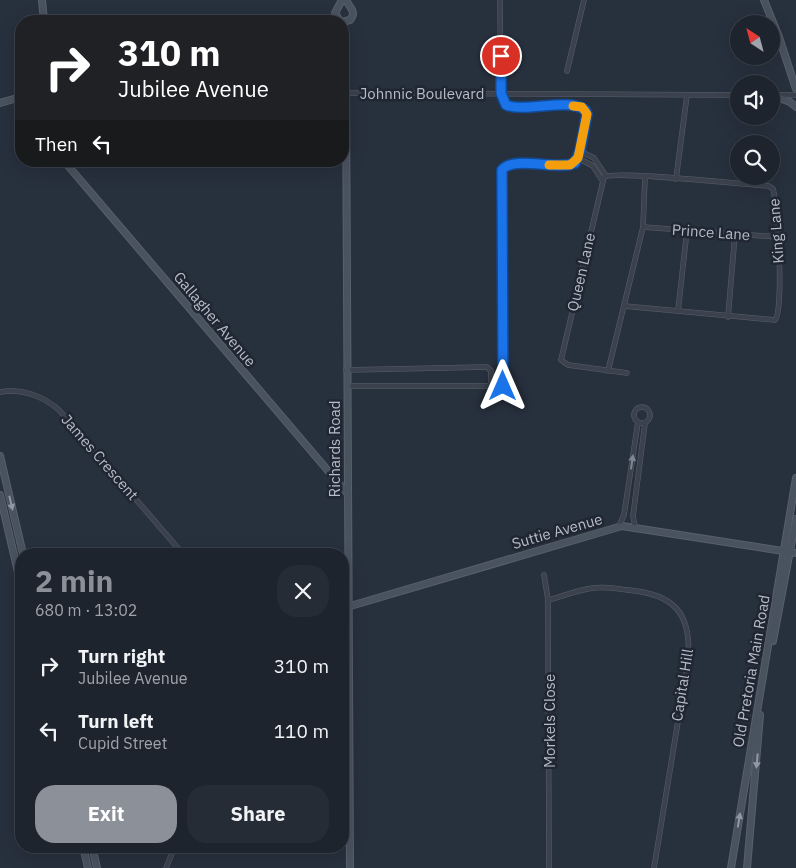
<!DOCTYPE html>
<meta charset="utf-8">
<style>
:root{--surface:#1d242e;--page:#252c36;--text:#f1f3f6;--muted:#a0a4aa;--line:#3b414a;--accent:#8c9099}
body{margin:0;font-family:"IBM Plex Sans",sans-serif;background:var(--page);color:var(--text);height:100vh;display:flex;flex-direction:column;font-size:19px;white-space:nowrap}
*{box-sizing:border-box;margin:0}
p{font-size:16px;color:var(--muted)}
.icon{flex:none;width:28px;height:28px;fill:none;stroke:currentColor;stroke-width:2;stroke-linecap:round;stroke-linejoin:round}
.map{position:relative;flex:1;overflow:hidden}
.side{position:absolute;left:15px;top:548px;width:334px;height:305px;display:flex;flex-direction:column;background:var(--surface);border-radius:20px;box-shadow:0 5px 20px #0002,0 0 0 1px var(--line)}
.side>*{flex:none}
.top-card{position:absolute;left:15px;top:15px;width:334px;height:152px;border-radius:20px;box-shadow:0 5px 20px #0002,0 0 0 1px var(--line);background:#202124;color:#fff;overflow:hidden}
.needle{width:32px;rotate:324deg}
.buttons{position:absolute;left:730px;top:15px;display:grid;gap:10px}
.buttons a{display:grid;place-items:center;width:50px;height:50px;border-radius:50%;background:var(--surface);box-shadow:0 5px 20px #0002,0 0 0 1px var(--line);font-size:25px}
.pin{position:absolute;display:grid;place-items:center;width:42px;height:42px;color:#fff;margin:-21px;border:2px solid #fff;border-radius:50%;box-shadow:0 1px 5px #0007}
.me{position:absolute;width:55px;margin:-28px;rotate:0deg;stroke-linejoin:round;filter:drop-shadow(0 0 4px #0008)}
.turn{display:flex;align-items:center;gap:18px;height:105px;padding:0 20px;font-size:22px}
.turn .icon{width:65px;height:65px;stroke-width:2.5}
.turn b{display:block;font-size:35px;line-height:42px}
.then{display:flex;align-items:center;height:48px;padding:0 20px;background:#0003;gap:10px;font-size:19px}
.round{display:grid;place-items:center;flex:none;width:52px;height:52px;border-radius:20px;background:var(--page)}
.headline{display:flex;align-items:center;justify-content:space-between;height:85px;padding:0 20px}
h1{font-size:30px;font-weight:700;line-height:38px;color:var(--accent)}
.primary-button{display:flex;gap:10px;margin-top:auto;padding:10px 20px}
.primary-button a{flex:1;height:58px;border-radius:20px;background:var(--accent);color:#fff;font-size:20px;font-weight:700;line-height:58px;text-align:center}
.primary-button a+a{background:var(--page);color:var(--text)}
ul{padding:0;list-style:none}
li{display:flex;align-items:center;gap:15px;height:65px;padding:0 20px}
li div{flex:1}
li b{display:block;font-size:19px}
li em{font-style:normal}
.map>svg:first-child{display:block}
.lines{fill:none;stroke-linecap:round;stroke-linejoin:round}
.street-casing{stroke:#59606b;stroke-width:5.5}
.secondary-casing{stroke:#59606b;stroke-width:8}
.street{stroke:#3b424d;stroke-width:4.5}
.secondary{stroke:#49525f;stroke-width:6}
.oneway{fill:#7f8691}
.oneway2{fill:#9098a3}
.route-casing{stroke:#114b97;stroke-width:12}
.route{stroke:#1a73e8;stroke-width:9}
.slow{stroke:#f59e0b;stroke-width:9}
.labels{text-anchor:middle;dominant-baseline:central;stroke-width:5;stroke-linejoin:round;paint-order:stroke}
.street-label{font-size:15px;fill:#b7bdc8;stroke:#202732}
</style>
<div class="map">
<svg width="796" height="868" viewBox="0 0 796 868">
<rect width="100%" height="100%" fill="#27303d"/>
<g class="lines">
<defs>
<g id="street">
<path d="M500 0 501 93 504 102 512 107 576 106 585 110 587 114 580 151 575 163C557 171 514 156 502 170L503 386"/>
<path d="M567 71 584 0"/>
<path d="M346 93 739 95"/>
<path d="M777 95H796"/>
<path d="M580 151 594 158 606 176"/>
<path d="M578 158 593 166 602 180"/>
<path d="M676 179 687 95"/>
<path d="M643 227 778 237"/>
<path d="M624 306 775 320C784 311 778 205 773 189L769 186C746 185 615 170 604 177L561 360 568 365 627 373"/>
<path d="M678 311 687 230"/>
<path d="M728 317 735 234"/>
<path d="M346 370 487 367 491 371V384L488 386H347"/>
<path d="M608 371 643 227 645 177"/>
<path d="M0 392C22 388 43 396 59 410L183 554"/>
<circle cx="642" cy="415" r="8"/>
<path d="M619 526 624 515 638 422"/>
<path d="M635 527 633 516 645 423"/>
<path d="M544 575 548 600 549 868"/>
<path d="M548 600C563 596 578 590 593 588 605 586 617 589 628 590 674 594 692 613 688 660L654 868"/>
<path d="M166 868 175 846"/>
</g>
<g id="secondary">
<path d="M42 0 44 21"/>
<path d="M764 0 779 37 796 89"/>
<path d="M340 21 335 13 342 0"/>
<path d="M342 22 350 20C357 12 350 8 346 0"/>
<path d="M342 25 346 93 350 868"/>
<path d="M772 95 790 102 796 107"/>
<path d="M0 103 21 97"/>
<path d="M64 161 347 493"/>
<path d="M0 456 23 554"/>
<path d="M0 495 21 585"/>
<path d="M347 607 622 526 796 553"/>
<path d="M773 641 796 519"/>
<path d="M83 846 88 868"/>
<path d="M92 846 97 868"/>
<path d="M731 868 796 478"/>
<path d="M747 868 760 715"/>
</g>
</defs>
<use href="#street" class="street-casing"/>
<use href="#secondary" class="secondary-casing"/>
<use href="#street" class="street"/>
<use href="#secondary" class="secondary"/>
</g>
<defs><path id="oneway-solid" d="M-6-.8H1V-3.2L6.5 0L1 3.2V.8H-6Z" transform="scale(1.25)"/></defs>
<use class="oneway" href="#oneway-solid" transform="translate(632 462) rotate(-82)"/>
<g class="oneway2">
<use href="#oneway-solid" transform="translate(11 503) rotate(77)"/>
<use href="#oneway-solid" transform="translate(757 761) rotate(95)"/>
<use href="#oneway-solid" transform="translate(739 820) rotate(-81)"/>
</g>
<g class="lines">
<defs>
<path id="route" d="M501 56V93L506 105C527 113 568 97 585 110L587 114 580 151 575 163C557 171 513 155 502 170L503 386"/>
</defs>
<use href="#route" class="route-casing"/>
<use href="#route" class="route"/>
<path class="slow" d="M549 165H570L578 158 587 114 582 107 573 106"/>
</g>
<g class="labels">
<g class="street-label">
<text x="422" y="93">Johnnic Boulevard</text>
<text transform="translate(776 231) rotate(-94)">King Lane</text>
<text transform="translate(711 232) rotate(4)">Prince Lane</text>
<text transform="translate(581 272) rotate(-77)">Queen Lane</text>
<text transform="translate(215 319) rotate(50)">Gallagher Avenue</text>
<text transform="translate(334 449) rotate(-90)">Richards Road</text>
<text transform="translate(100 457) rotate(49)">James Crescent</text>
<text transform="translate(557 531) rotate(-16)">Suttie Avenue</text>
<text transform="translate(751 671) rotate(-80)">Old Pretoria Main Road</text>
<text transform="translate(682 685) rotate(-81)">Capital Hill</text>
<text transform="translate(549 721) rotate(-90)">Morkels Close</text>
</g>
</g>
</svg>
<div class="buttons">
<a><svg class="needle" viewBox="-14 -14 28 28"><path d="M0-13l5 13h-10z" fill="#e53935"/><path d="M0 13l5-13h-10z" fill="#a0a4aa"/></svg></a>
<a><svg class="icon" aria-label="sound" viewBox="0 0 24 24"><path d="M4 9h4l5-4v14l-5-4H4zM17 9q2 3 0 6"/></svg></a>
<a><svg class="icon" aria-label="search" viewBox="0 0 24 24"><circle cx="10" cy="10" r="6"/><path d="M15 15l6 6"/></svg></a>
</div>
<div class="pin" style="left:501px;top:56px;background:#d93025"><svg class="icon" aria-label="arrive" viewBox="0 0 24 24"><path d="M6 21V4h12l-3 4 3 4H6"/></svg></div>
<svg class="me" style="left:503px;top:386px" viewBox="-20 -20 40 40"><path d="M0-17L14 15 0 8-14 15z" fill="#1a73e8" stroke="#fff" stroke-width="4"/></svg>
<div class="top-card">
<div class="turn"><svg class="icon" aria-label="right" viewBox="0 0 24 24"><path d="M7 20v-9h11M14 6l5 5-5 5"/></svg><div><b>310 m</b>Jubilee Avenue</div></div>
<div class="then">Then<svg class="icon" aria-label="left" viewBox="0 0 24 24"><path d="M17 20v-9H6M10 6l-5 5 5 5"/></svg></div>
</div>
<section class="side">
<div class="headline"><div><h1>2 min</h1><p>680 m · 13:02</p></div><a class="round"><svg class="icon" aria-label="close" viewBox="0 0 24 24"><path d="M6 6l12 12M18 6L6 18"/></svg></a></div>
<ul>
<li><svg class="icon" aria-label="right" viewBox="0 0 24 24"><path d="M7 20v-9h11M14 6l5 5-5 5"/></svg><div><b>Turn right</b><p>Jubilee Avenue</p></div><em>310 m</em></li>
<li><svg class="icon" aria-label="left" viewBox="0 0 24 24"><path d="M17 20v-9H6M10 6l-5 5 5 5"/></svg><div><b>Turn left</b><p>Cupid Street</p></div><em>110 m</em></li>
</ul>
<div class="primary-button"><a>Exit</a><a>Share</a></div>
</section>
</div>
